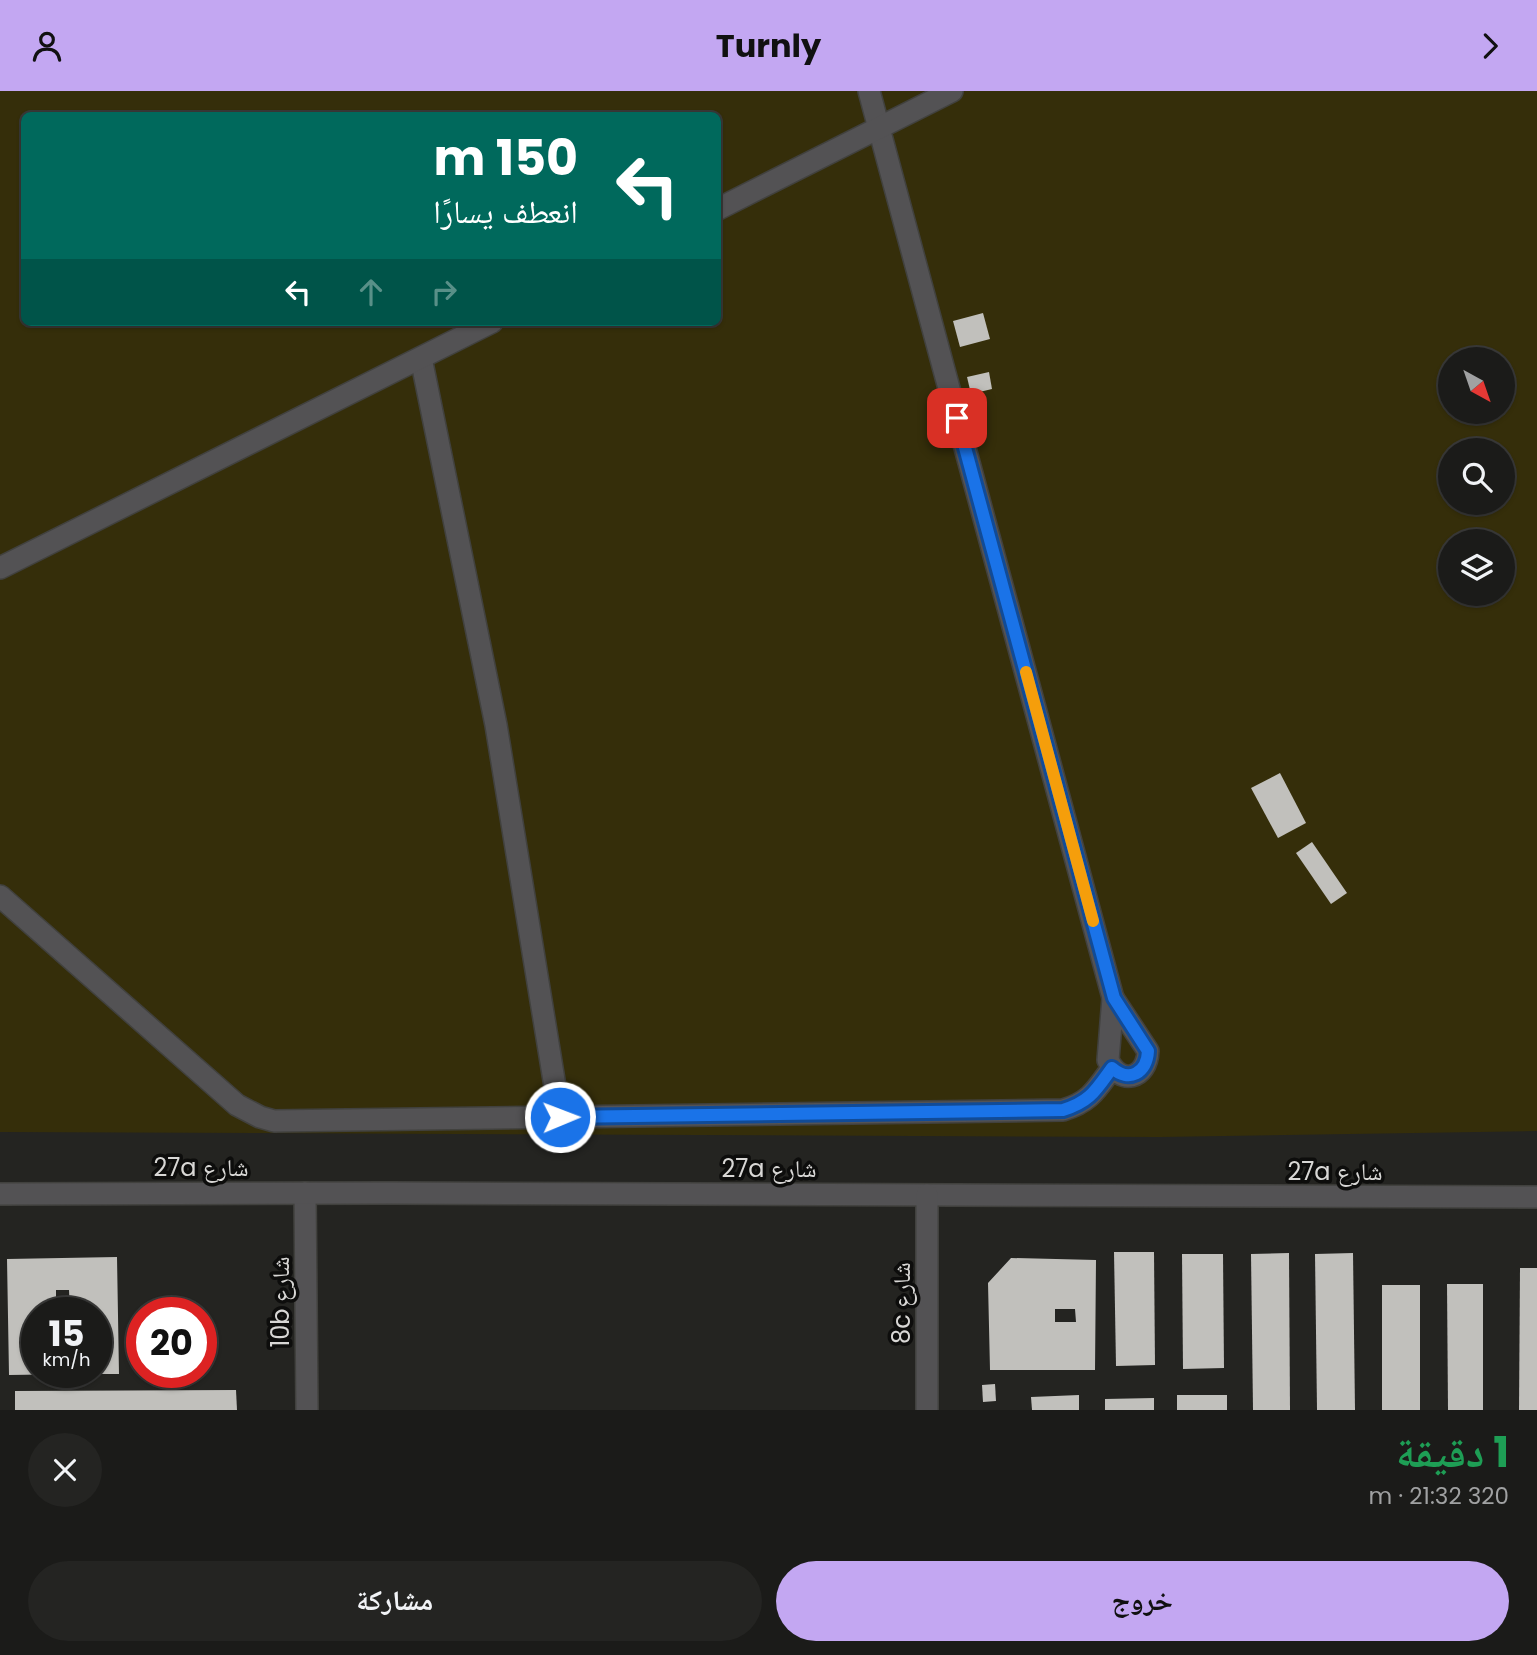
<!DOCTYPE html>
<html lang="ar">
<meta charset="utf-8">
<style>
:root{--surface:#1b1b19;--page:#242422;--text:#f1f3f6;--muted:#a0a1a2;--line:#393938;--accent:#c3a7f2}
body{margin:0;font-family:Poppins,"Noto Naskh Arabic",sans-serif;background:var(--page);color:var(--text);direction:rtl;height:100vh;display:flex;flex-direction:column;font-size:26px;white-space:nowrap}
*{box-sizing:border-box;margin:0}
p{font-size:23px;color:var(--muted)}
.icon{flex:none;width:38px;height:38px;fill:none;stroke:currentColor;stroke-width:2;stroke-linecap:round;stroke-linejoin:round}
.map{position:relative;height:1319px;overflow:hidden;direction:ltr}
.side{display:flex;flex-direction:column;background:var(--surface);flex:1}
.side>*{flex:none}
.banner{position:absolute;left:21px;top:21px;width:700px;height:214px;border-radius:10px;box-shadow:0 2px 5px #0004,0 0 0 2px var(--line);direction:rtl;background:#00695c;color:#fff;overflow:hidden}
.needle{width:46px;rotate:140deg}
.buttons{position:absolute;left:1438px;top:256px;display:grid;gap:14px}
.buttons a{display:grid;place-items:center;width:77px;height:77px;border-radius:50%;background:var(--surface);box-shadow:0 2px 5px #0004,0 0 0 2px var(--line);font-size:35px}
.speed{position:absolute;left:21px;top:1206px;display:flex;gap:14px;font-size:35px;font-weight:700;text-align:center}
.speed>*{display:grid;place-content:center;width:91px;height:91px;border-radius:50%;background:var(--surface);box-shadow:0 2px 5px #0004,0 0 0 2px var(--line);line-height:1}
.speed small{font-size:18px;font-weight:400}
.speed .limit{border:10px solid #d22;background:#fff;color:#111}
.pin{position:absolute;display:grid;place-items:center;width:60px;height:60px;color:#fff;margin:-30px;border-radius:14px;box-shadow:0 4px 10px #0006}
.me{position:absolute;width:77px;margin:-38px;rotate:89deg;stroke-linejoin:round;filter:drop-shadow(0 0 5px #0008)}
.turn{display:flex;align-items:center;gap:24px;height:147px;padding:0 28px;font-size:32px}
.turn .icon{width:91px;height:91px;stroke-width:2.5}
.turn b{display:block;font-size:49px;line-height:60px}
.lanes{display:flex;align-items:center;height:66px;padding:0 28px;background:#0003;justify-content:center;gap:35px;direction:ltr}
.lanes .off{opacity:.35}
.round{display:grid;place-items:center;flex:none;width:74px;height:74px;border-radius:37px;background:var(--page)}
.head{display:flex;align-items:center;justify-content:space-between;height:119px;padding:0 28px}
h1{font-size:42px;font-weight:700;line-height:52px;color:#1e9e55}
.button{display:flex;gap:14px;margin-top:auto;padding:14px 28px}
.button a{flex:1;height:80px;border-radius:42px;background:var(--accent);color:#111;font-size:28px;font-weight:700;line-height:80px;text-align:center}
.button a+a{background:var(--page);color:var(--text)}
header{display:flex;justify-content:space-between;align-items:center;height:91px;padding:0 28px;background:var(--accent);color:#111;font-size:32px;font-weight:700}
.map>svg:first-child{display:block}
.green{fill:#352e0a;fill-rule:evenodd}
.building{fill:#c1c0bc;fill-rule:evenodd}
.lines{fill:none;stroke-linecap:round;stroke-linejoin:round}
.minor-casing{stroke:#41413e;stroke-width:24}
.minor{stroke:#535254;stroke-width:21}
.route-casing{stroke:#114b97;stroke-width:18}
.route{stroke:#1a73e8;stroke-width:12}
.slow{stroke:#f59e0b;stroke-width:12}
.labels{text-anchor:middle;dominant-baseline:central;stroke-width:7;stroke-linejoin:round;paint-order:stroke}
.street-label{font-size:24px;fill:#d8d7d5;stroke:#0d0d0c}
</style>
<header><svg class="icon" aria-label="forward" viewBox="0 0 24 24"><path d="M9 5l7 7-7 7"/></svg>Turnly<svg class="icon" aria-label="person" viewBox="0 0 24 24"><circle cx="12" cy="8" r="4"/><path d="M4 21q1-7 8-7t8 7"/></svg></header>
<div class="map">
<svg width="1537" height="1319" viewBox="0 0 1537 1319">
<rect width="100%" height="100%" fill="#242421"/>
<path class="green" d="M0 0H1537V1040L1160 1046 0 1041ZM24 24H718V231H24ZM1451 268H1503V320H1451ZM1451 359H1503V411H1451ZM1451 450H1503V502H1451Z"/>
<g class="building">
<path d="M983 222 990 248 960 256 953 230Z"/>
<path d="M989 281 992 298 971 303 967 286Z"/>
<path d="M1280 682 1306 732 1278 747 1251 697Z"/>
<path d="M1312 751 1347 802 1331 813 1296 762Z"/>
<path d="M1114 1161H1154L1155 1274 1116 1275Z"/>
<path d="M1289 1162 1290 1319H1253L1251 1163Z"/>
<path d="M1353 1162 1355 1319H1317L1315 1163Z"/>
<path d="M1182 1163H1223L1224 1277 1183 1278Z"/>
<path d="M117 1166 119 1283H96V1222H70L69 1199H56V1222H37V1281H76L77 1283 9 1284 7 1168Z"/>
<path d="M1011 1167 1096 1169 1095 1279H990L988 1192ZM1055 1218H1075L1076 1231H1055Z"/>
<path d="M1520 1177H1537V1319H1519Z"/>
<path d="M1447 1193H1483V1319H1448Z"/>
<rect x="1382" y="1194" width="38" height="125"/>
<path d="M995 1293 996 1310 983 1311 982 1294Z"/>
<path d="M236 1299 237 1319H15V1300Z"/>
<path d="M1079 1304V1319H1032L1031 1306Z"/>
<rect x="1177" y="1304" width="50" height="15"/>
<path d="M1154 1307V1319H1105V1308Z"/>
</g>
<g class="lines">
<defs>
<g id="minor">
<path d="M869 0 1113 907"/>
<path d="M718 118 952 0"/>
<path d="M421 267 496 634 560 1026"/>
<path d="M0 477 492 231"/>
<path d="M0 805 237 1014 260 1026 274 1030 1063 1019C1090 1011 1096 999 1112 977"/>
<path d="M1113 907 1148 960C1147 988 1120 995 1108 969Z"/>
<path d="M305 1102 307 1319"/>
<path d="M0 1103 390 1102 1537 1106"/>
<path d="M927 1319V1104"/>
</g>
</defs>
<use href="#minor" class="minor-casing"/>
<use href="#minor" class="minor"/>
</g>
<g class="lines">
<defs>
<path id="route" d="M560 1026 1063 1019C1090 1011 1096 999 1112 977 1129 992 1147 982 1148 960L1114 907 957 327"/>
</defs>
<use href="#route" class="route-casing"/>
<use href="#route" class="route"/>
<path class="slow" d="M1026 581 1093 830"/>
</g>
<g class="labels">
<g class="street-label">
<text x="201" y="1076">27a شارع</text>
<text x="769" y="1077">27a شارع</text>
<text x="1335" y="1080">27a شارع</text>
<text transform="translate(280 1211) rotate(-90)">10b شارع</text>
<text transform="translate(901 1212) rotate(-90)">8c شارع</text>
</g>
</g>
</svg>
<div class="buttons">
<a><svg class="needle" viewBox="-14 -14 28 28"><path d="M0-13l5 13h-10z" fill="#e53935"/><path d="M0 13l5-13h-10z" fill="#a0a1a2"/></svg></a>
<a><svg class="icon" aria-label="search" viewBox="0 0 24 24"><circle cx="10" cy="10" r="6"/><path d="M15 15l6 6"/></svg></a>
<a><svg class="icon" aria-label="layers" viewBox="0 0 24 24"><path d="M12 4l9 5-9 5-9-5zM3 14l9 5 9-5"/></svg></a>
</div>
<div class="speed"><div>15<small>km/h</small></div><div class="limit">20</div></div>
<div class="pin" style="left:957px;top:327px;background:#d93025"><svg class="icon" aria-label="arrive" viewBox="0 0 24 24"><path d="M6 21V4h12l-3 4 3 4H6"/></svg></div>
<svg class="me" style="left:560px;top:1026px" viewBox="-20 -20 40 40"><circle r="17" fill="#1a73e8" stroke="#fff" stroke-width="3"/><path d="M0-11L8 9 0 5-8 9z" fill="#fff"/></svg>
<div class="banner">
<div class="turn"><svg class="icon" aria-label="left" viewBox="0 0 24 24"><path d="M17 20v-9H6M10 6l-5 5 5 5"/></svg><div><b>150 m</b>انعطف يسارًا</div></div>
<div class="lanes"><svg class="icon" aria-label="left" viewBox="0 0 24 24"><path d="M17 20v-9H6M10 6l-5 5 5 5"/></svg><svg class="icon off" aria-label="ahead" viewBox="0 0 24 24"><path d="M12 20V5M6 11l6-6 6 6"/></svg><svg class="icon off" aria-label="right" viewBox="0 0 24 24"><path d="M7 20v-9h11M14 6l5 5-5 5"/></svg></div>
</div>
</div>
<section class="side">
<div class="head"><div><h1>1 دقيقة</h1><p>320 m · 21:32</p></div><a class="round"><svg class="icon" aria-label="close" viewBox="0 0 24 24"><path d="M6 6l12 12M18 6L6 18"/></svg></a></div>
<div class="button"><a>خروج</a><a>مشاركة</a></div>
</section>
